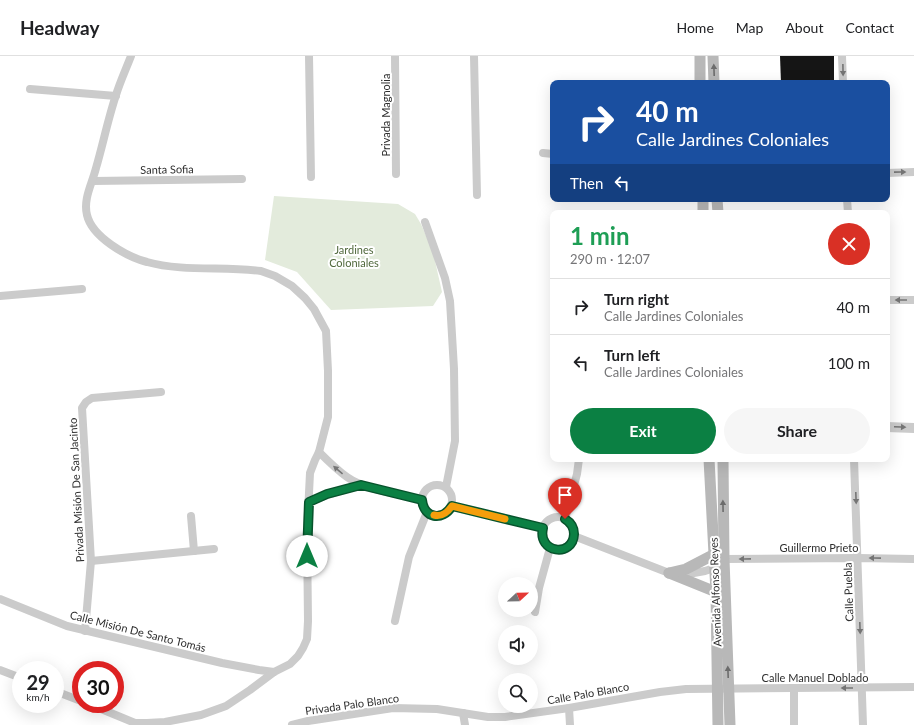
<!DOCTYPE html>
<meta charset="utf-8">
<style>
:root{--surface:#fff;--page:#f6f6f6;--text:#202124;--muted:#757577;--line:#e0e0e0;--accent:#0b8043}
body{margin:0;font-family:Lato,sans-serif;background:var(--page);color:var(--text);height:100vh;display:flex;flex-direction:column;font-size:15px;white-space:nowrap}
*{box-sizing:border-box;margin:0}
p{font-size:13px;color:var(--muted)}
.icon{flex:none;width:22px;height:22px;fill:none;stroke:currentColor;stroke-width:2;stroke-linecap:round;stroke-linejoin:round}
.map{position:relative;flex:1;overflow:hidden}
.drawer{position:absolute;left:550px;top:154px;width:340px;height:252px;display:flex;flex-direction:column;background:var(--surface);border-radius:8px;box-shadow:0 4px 16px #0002}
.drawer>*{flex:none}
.guide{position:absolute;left:550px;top:24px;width:340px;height:122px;border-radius:8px;box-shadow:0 4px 16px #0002;background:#1a4fa0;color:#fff;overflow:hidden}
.needle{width:26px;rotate:68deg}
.fabs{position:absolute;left:498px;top:521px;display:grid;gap:8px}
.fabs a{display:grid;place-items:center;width:40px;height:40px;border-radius:50%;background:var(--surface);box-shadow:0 4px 16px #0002;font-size:20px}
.speed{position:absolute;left:12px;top:605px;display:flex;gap:8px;font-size:20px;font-weight:700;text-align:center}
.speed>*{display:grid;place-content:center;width:52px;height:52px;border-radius:50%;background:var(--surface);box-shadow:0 4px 16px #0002;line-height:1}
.speed small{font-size:10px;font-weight:400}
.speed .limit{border:6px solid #d22;background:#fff;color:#111}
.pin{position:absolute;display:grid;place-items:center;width:34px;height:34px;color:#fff;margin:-41px -17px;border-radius:50% 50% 50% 0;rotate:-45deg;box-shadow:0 0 4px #0007}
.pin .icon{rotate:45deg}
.me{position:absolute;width:44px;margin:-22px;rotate:0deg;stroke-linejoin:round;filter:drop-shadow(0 0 3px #0008)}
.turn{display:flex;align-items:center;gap:14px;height:84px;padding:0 20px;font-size:18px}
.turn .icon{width:52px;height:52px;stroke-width:2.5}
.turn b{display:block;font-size:28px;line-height:34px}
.then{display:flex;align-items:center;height:38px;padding:0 20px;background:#0003;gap:8px;font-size:15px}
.round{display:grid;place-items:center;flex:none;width:42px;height:42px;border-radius:21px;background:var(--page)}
.head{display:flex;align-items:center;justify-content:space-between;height:68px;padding:0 20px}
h1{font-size:24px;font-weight:700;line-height:30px;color:#1e9e55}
.action{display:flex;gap:8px;margin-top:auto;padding:8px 20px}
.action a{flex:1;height:46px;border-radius:24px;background:var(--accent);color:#fff;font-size:16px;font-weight:700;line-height:46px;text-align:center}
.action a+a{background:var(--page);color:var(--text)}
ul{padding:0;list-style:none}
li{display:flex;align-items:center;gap:12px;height:56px;padding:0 20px;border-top:1px solid var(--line)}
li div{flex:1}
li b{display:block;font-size:15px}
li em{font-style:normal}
header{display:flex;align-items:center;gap:24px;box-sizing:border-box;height:56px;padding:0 20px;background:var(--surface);border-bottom:1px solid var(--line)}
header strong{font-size:19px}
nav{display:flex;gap:22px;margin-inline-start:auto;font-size:14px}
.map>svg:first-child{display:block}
.green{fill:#e3ebdc}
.building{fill:#151515}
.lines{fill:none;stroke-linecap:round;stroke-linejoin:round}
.minor{stroke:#cbcbcb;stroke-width:8}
.tertiary{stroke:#cbcbcb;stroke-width:10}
.secondary{stroke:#b8b8b8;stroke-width:11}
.oneway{fill:#6c6c6c}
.oneway2{fill:#757575}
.route-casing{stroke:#07532c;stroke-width:10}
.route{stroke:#0b8043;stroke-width:7}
.slow{stroke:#f59e0b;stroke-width:7}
.labels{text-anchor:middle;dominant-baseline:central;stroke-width:4;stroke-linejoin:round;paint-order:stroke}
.street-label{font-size:11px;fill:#2e2e2e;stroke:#fff}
.park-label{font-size:11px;fill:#50683c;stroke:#fff}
</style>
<header>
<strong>Headway</strong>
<nav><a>Home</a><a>Map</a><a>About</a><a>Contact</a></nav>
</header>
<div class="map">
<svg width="914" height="669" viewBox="0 0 914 669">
<rect width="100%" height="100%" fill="#fff"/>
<path class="green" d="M274 140 398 148 415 158 421 168 433 196 442 236 433 250 331 254 297 216 265 204Z"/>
<path class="building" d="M780 0H834V27H781Z"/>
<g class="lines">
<g class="minor">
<path d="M309 0 311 121"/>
<path d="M395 0 396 118"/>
<path d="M474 0 477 139"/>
<path d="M842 0 843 27"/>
<path d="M30 33 116 40"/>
<path d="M543 97 553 98"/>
<path d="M887 117 914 116"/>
<path d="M93 125 242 123"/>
<path d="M847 143 848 157"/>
<path d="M425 166 445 222 450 245 454 313 455 385 446 431"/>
<path d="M0 240 82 233"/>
<path d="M887 244H914"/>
<path d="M319 396C328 405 337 414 347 421 365 434 400 438 422 444"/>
<path d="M854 403 863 669"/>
<circle cx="437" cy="444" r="15"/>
<path d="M309 446 327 439 361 429"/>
<path d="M452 450 543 472"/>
<path d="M191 460 194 495"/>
<circle cx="558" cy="477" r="16"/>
<path d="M565 463 577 418 579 403"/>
<path d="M574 480 669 517 688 518 705 515 714 512 724 503 858 502 914 503"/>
<path d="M91 505 214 493"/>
<path d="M0 543 67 570 222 607 259 614 274 616"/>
<path d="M535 556 539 532 550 492"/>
<path d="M395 565 409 501 427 456"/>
<path d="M85 575 91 505 82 352 86 346 92 342 161 336"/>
<path d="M0 614 21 622"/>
<path d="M55 635 81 645"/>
<path d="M89 648 135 667H147L165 666 201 659 226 650 250 634 274 616 290 608 298 600 303 592 307 583 308 565 307 477 310 417 315 404 319 396 328 361V315L326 275 314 253 305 242 292 230 275 220 261 215C225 210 183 216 147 206 127 201 92 181 87 159 83 143 92 128 96 112 103 88 108 63 116 39 120 26 126 13 131 0"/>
<path d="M569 652 570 669"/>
<path d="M463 657 465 669"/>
<path d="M292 669 308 665 393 652 437 653 488 661H505L569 652 660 636 686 633 914 631"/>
<path d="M794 669V632"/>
</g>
<path class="tertiary" d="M887 371 914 372"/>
<g class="secondary">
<path d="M700 0V27"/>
<path d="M713 0 714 27"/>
<path d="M703 143V157"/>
<path d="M717 143 718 157"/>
<path d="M709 403 716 536 718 669"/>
<path d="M723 403 724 503 730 669"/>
<path d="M669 517 716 536"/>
<path d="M669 517 686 513 713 499"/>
</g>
</g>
<defs><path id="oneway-solid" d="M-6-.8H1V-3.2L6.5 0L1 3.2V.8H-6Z"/></defs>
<g class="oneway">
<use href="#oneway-solid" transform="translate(714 14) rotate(-92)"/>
<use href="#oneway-solid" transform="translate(723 450) rotate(-91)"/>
<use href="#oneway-solid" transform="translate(728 616) rotate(-92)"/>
</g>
<g class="oneway2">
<use href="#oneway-solid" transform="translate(843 14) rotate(89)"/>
<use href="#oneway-solid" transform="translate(900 116) rotate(-1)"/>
<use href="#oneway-solid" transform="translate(901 244) rotate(180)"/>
<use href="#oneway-solid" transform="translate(900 371) rotate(2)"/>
<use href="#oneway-solid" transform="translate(338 414) rotate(-140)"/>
<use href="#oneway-solid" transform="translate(856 442) rotate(88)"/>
<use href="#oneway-solid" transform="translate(875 502) rotate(-179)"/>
<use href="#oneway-solid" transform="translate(745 503) rotate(179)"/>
<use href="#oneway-solid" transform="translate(860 572) rotate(88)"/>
<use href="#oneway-solid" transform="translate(847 632) rotate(-180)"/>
</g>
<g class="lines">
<defs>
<path id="route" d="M307 500 309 446 327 438 361 429 422 444C424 462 442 466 452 450L543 472C537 497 573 502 574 478 574 471 570 466 565 463"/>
</defs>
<use href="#route" class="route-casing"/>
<use href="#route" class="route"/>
<path class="slow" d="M434 459C442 461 447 457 452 450L505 463"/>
</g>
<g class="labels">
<g class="street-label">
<text transform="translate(385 59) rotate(-90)">Privada Magnolia</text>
<text transform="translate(167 113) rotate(-1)">Santa Sofia</text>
<text transform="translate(76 434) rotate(-93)">Privada Misión De San Jacinto</text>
<text x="819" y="491">Guillermo Prieto</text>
<text transform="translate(715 536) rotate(-92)">Avenida Alfonso Reyes</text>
<text transform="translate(848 536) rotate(-92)">Calle Puebla</text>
<text transform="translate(138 575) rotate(14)">Calle Misión De Santo Tomás</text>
<text x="815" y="621">Calle Manuel Doblado</text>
<text transform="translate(588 637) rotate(-10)">Calle Palo Blanco</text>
<text transform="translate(352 648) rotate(-8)">Privada Palo Blanco</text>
</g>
<g class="park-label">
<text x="354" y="193">Jardines<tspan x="354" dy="13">Coloniales</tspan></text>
</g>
</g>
</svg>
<div class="fabs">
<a><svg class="needle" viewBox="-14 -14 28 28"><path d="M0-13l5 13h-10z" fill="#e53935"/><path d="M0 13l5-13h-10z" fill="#757577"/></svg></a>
<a><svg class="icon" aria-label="sound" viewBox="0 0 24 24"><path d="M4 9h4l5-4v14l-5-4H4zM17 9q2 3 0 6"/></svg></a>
<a><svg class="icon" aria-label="search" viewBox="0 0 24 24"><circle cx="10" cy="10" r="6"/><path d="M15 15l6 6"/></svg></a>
</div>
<div class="speed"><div>29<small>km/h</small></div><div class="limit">30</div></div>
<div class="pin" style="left:565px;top:463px;background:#d93025"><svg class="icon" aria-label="arrive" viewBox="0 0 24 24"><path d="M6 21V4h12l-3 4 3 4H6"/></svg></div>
<svg class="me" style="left:307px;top:500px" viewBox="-20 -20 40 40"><circle r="19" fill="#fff"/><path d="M0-13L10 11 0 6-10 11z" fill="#0b8043"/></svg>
<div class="guide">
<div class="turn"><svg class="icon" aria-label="right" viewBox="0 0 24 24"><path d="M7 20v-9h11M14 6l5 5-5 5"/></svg><div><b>40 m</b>Calle Jardines Coloniales</div></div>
<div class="then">Then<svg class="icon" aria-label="left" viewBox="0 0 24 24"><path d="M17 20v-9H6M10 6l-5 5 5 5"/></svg></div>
</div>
<section class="drawer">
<div class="head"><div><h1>1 min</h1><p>290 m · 12:07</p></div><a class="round" style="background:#d93025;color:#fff"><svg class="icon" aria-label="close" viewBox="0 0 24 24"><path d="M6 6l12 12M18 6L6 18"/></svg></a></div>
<ul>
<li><svg class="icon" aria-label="right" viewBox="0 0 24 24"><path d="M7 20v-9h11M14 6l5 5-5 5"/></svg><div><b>Turn right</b><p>Calle Jardines Coloniales</p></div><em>40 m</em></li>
<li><svg class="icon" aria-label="left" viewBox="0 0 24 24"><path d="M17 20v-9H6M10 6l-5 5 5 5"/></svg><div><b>Turn left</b><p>Calle Jardines Coloniales</p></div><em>100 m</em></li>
</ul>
<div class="action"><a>Exit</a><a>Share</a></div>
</section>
</div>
